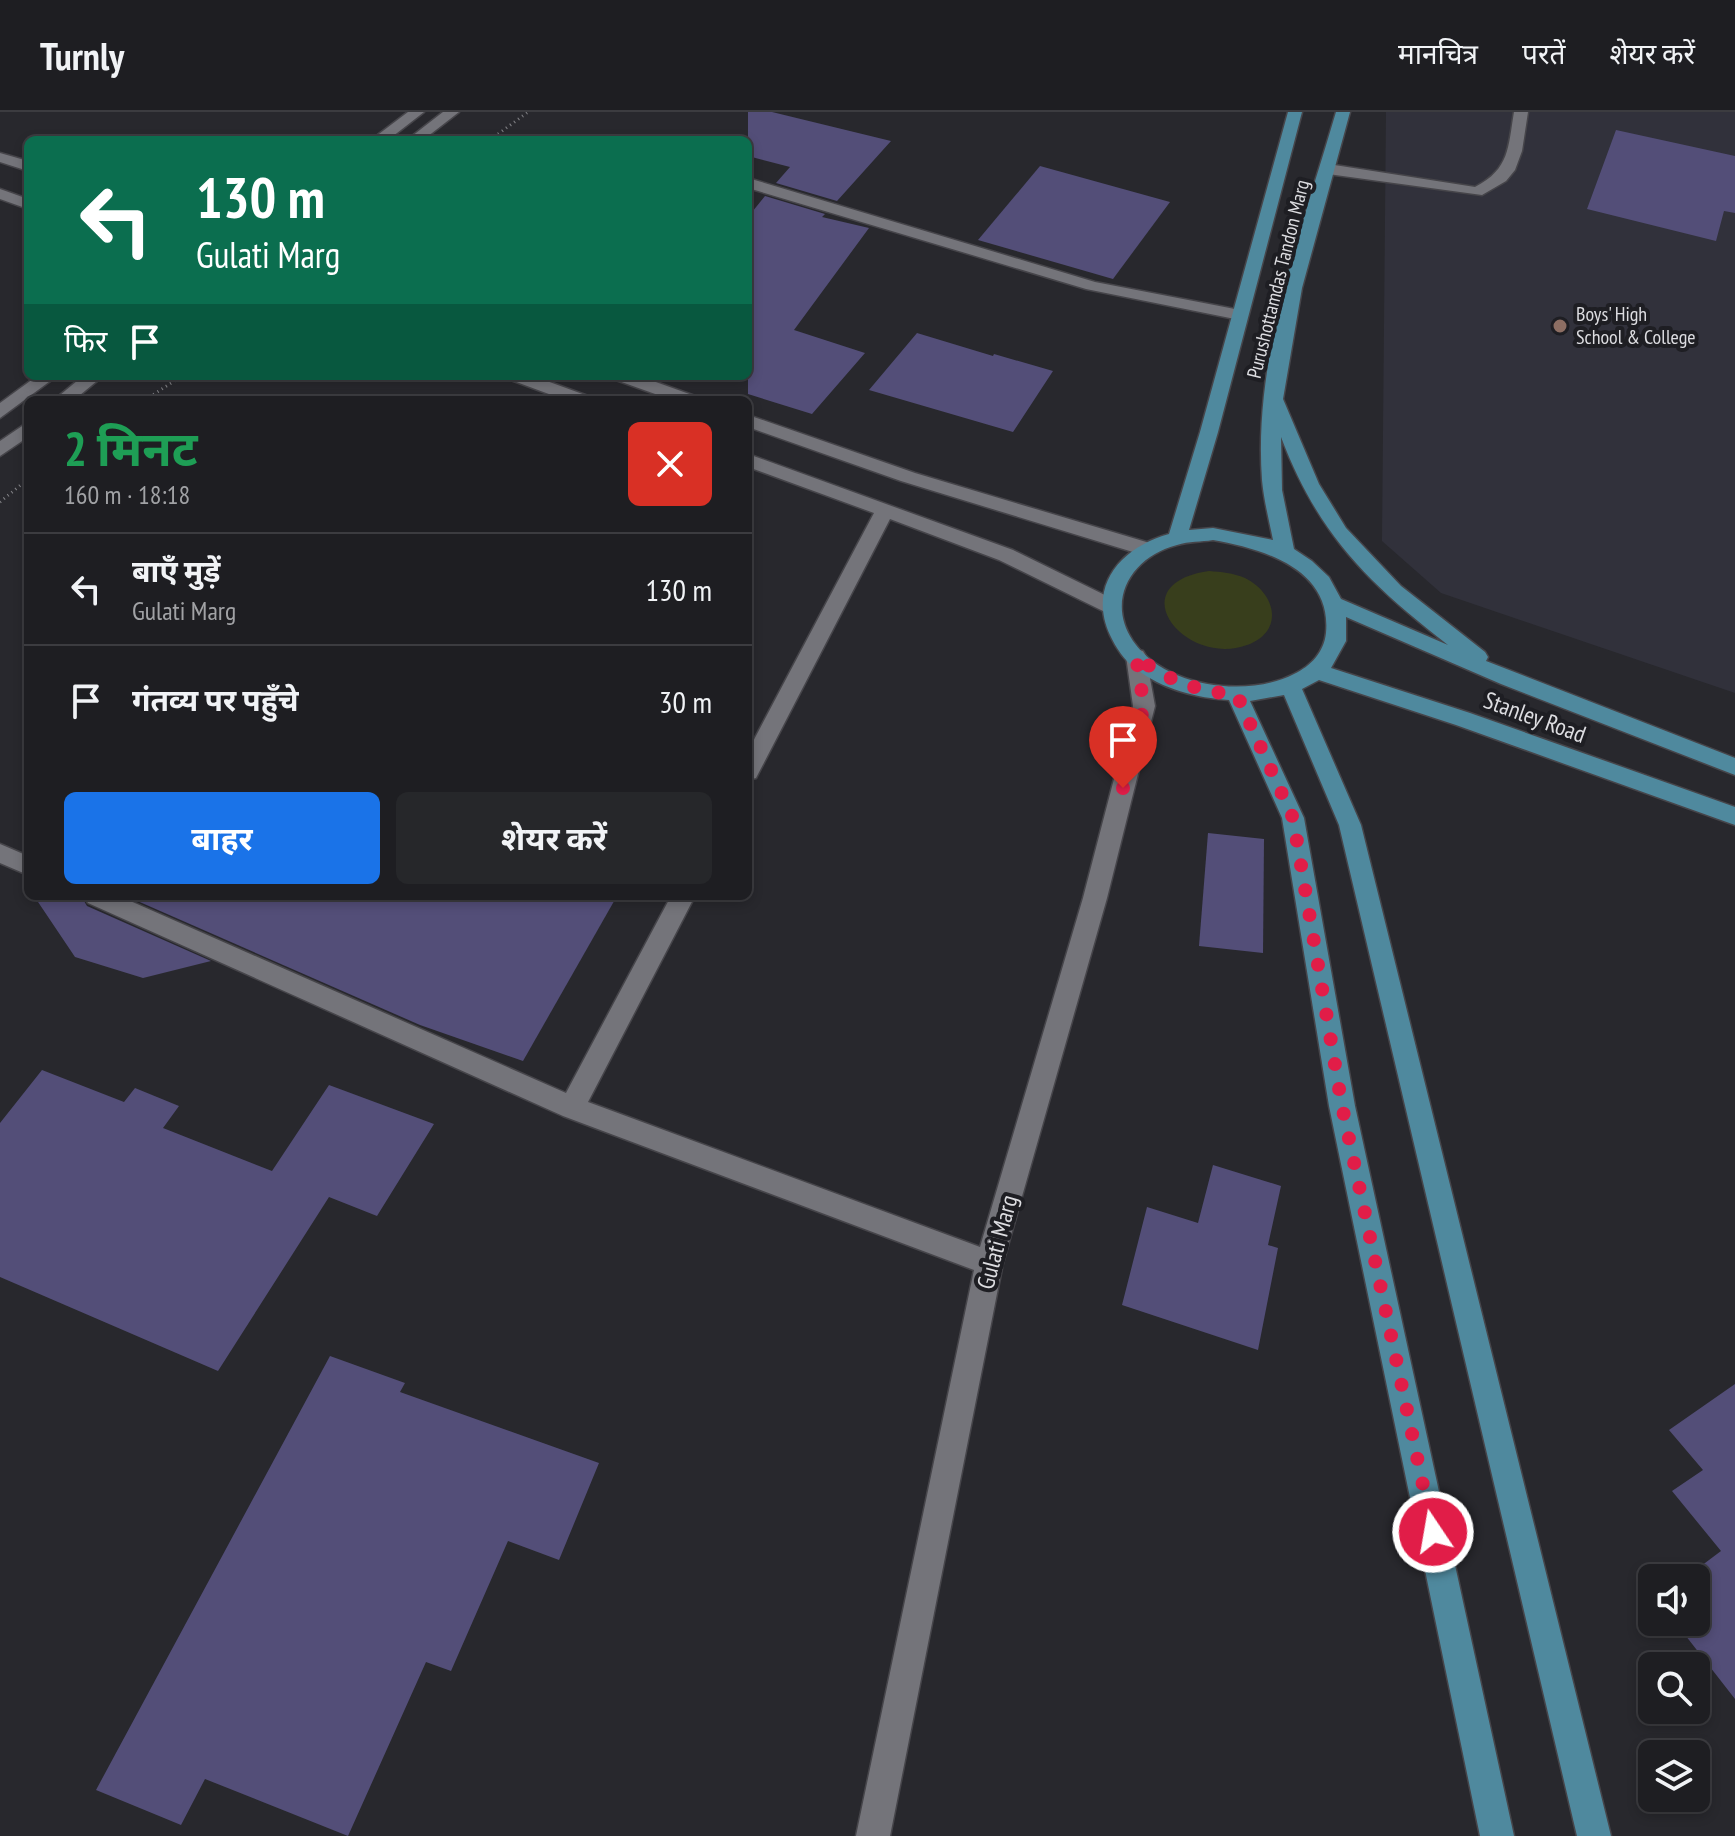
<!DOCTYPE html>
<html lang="hi">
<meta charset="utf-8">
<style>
:root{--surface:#1e1e22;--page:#26272a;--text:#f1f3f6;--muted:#a1a2a5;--line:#3c3c40;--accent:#1a73e8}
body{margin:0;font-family:"PT Sans Narrow","Noto Sans Devanagari",sans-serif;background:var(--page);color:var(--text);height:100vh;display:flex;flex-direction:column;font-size:30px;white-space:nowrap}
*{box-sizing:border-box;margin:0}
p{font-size:26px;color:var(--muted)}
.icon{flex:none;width:44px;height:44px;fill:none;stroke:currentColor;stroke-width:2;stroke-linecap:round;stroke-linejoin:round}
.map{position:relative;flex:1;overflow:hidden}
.drawer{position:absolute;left:24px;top:284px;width:728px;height:504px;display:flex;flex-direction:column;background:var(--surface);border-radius:12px;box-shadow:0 4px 12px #0003,0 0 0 2px var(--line)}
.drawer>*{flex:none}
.guide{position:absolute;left:24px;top:24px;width:728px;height:244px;border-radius:12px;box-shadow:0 4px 12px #0003,0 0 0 2px var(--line);background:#0b6e4f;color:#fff;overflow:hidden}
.buttons{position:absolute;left:1638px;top:1452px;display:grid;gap:16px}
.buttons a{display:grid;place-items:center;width:72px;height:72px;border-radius:12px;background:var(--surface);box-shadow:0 4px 12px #0003,0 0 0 2px var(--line);font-size:40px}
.pin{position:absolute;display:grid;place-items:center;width:68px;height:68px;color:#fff;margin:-82px -34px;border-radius:50% 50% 50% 0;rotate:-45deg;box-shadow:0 0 8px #0007}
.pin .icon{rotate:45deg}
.me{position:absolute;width:88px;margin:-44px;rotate:348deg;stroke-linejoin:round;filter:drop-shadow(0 0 6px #0008)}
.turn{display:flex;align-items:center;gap:28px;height:168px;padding:0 40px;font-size:36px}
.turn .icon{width:104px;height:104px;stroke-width:2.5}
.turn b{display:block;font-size:56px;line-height:68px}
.then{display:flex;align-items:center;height:76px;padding:0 40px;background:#0003;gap:16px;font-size:30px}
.round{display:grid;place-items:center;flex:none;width:84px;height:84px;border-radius:12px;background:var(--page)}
.head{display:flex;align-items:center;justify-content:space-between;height:136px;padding:0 40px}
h1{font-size:48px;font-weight:700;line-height:60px;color:#1e9e55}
.button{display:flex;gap:16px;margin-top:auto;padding:16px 40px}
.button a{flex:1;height:92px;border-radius:12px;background:var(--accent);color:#fff;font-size:32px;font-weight:700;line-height:92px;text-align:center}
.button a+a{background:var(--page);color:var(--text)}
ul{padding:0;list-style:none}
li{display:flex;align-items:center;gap:24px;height:112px;padding:0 40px;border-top:2px solid var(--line)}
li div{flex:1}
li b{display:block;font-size:30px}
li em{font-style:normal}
header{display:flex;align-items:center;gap:48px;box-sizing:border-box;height:112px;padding:0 40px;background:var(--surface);border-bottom:2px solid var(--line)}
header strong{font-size:38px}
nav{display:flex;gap:44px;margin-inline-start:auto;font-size:28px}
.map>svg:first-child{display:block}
.built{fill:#31313b}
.green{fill:#383e1c}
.building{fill:#534e78}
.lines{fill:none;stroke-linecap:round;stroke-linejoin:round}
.minor-casing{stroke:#46454a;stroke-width:3}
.major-casing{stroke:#46454a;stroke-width:3}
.path{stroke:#848488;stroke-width:3;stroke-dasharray:1 4;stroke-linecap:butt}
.minor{fill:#74747a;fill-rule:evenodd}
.major{fill:#4f899e;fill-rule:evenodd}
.route{stroke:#e11d48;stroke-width:14;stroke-dasharray:0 25.2}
.education-dot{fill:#8d6e63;stroke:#1e1e23;stroke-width:3}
.labels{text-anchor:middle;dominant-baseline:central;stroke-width:8;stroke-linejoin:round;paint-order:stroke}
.far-street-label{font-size:20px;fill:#dddde1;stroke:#1e1e23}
.far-poi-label{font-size:20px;fill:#dddde1;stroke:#1e1e23;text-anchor:start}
.street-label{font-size:24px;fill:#dddde1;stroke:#1e1e23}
</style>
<header>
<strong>Turnly</strong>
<nav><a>मानचित्र</a><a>परतें</a><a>शेयर करें</a></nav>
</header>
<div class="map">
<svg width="1735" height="1724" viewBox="0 0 1735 1724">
<rect width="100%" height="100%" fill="#28282d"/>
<path class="built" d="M1386 0H1735V581L1441 481 1382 429Z"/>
<path class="green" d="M1209 459C1221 460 1233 461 1245 466 1277 482 1284 520 1247 533 1185 556 1118 472 1209 459Z"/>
<g class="building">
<path d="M748 0H772L891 29 837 89 776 71 790 55 748 44Z"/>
<path d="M1616 18 1735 44V101L1724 99 1716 129 1587 97Z"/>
<path d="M1040 54 1170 90 1113 167 978 128Z"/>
<path d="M765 84 825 102 822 105 869 116 794 218 865 241 812 302 748 282V105Z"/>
<path d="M917 221 993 244 994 242 1053 259 1013 320 869 278Z"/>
<path d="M1208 721 1264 727 1263 841 1199 834Z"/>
<path d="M34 784H81L87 794 211 849 143 866 75 845Z"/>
<path d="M126 784H617L523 949 420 913Z"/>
<path d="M42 958 124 990 135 976 179 994 163 1016 272 1059 329 973 434 1012 377 1104 329 1085 218 1259 0 1165V1011Z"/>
<path d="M1213 1053 1281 1074 1268 1133 1278 1136 1258 1238 1122 1193 1147 1095 1198 1111Z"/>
<path d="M330 1244 405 1271 400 1280 599 1351 559 1448 508 1429 451 1559 426 1550 348 1724 205 1667 181 1713 96 1678Z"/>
<path d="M1735 1272V1587L1675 1510H1696V1466H1685L1721 1439 1672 1379 1703 1358 1669 1318Z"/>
</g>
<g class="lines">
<defs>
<g id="minor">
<path d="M408 0H424L388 28H371Z"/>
<path d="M443 0H459L423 28H407Z"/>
<path d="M1514 0H1528L1522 39 1515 58 1506 69 1482 83 1328 62 1320 57 1328 52 1475 75C1510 57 1508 35 1514 0Z"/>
<path d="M0 41 28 49V59L0 50Z"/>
<path d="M748 66 1095 170 1240 198 1248 203 1240 208 1086 177 748 76Z"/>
<path d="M0 77 28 87V97L0 87Z"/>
<path d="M37 264H57L0 306V291Z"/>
<path d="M83 264H103L74 288H54Z"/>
<path d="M508 264H533L588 284 591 288H565L511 268Z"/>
<path d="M613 264H639L695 284 698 288H672L616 268Z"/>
<path d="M748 303 915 361 1153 432 1156 437 1146 444 901 369 748 315Z"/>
<path d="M28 310V325L0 344V329Z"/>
<path d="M748 342 1013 438 1117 489 1120 494 1110 501 1103 499 999 448 890 407 756 666 748 668V639L874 401 748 355Z"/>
<path d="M1136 537 1143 539 1146 544 1155 594 1107 786 1003 1151 890 1724H856L974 1158 563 1004 88 791 84 784H119L566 981 671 784H695L588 990 980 1135 1083 786 1133 594 1126 544 1129 539Z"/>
<path d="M0 732 28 744V763L0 751Z"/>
</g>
<path id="major" d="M1288 0H1302L1218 320 1189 418 1213 416 1273 428C1269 408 1264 389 1262 368 1253 244 1302 117 1336 0H1350L1302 176 1283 287 1319 372 1346 416 1401 474 1485 540 1488 545 1486 549 1735 646V663L1501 572 1346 505V529L1331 556 1470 601 1735 695V713L1456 613 1319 568 1302 577 1361 713 1611 1724H1577L1339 713 1284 583 1250 589 1304 706 1355 994 1514 1724H1480L1329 994 1282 706 1229 588C1197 586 1162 577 1136 557 1124 548 1116 536 1110 523 1087 473 1122 435 1169 422L1200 320ZM1281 325C1318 422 1367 470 1448 533L1341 487 1329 465 1312 449 1294 437 1282 378ZM1213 428C1264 437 1332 457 1326 521 1324 540 1311 554 1294 562 1248 586 1165 576 1133 529 1105 487 1133 444 1177 433 1189 429 1201 430 1213 428Z"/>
</defs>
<use href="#minor" class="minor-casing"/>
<use href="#major" class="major-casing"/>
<g class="path">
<path d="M490 28 528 0"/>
<path d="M145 288 182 264"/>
<path d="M0 390 28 367"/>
</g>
<use href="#minor" class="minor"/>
<use href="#major" class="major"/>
</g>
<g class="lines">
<path class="route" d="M1123 676 1144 594 1136 544C1167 569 1198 579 1237 583L1293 706 1342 994 1433 1420"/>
</g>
<circle class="education-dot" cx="1560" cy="214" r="8"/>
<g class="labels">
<g class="far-street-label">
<text transform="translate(1278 167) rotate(-76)">Purushottamdas Tandon Marg</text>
</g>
<g class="far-poi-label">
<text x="1576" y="202">Boys' High<tspan x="1576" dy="23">School &amp; College</tspan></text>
</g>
<g class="street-label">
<text transform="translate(1535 605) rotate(20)">Stanley Road</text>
<text transform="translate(997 1130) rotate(-75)">Gulati Marg</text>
</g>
</g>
</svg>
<div class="buttons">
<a><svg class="icon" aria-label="sound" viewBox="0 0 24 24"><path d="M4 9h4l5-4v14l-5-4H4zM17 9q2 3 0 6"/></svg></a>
<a><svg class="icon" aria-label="search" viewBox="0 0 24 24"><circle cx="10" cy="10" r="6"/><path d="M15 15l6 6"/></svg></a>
<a><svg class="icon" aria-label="layers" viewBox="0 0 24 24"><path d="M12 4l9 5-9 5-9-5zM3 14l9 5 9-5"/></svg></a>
</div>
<div class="pin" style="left:1123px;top:676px;background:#d93025"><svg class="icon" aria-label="arrive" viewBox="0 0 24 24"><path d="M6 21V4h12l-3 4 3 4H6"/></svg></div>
<svg class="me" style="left:1433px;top:1420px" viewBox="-20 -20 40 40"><circle r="17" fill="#e11d48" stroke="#fff" stroke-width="3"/><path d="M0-11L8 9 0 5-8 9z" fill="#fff"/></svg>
<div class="guide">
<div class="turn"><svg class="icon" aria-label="left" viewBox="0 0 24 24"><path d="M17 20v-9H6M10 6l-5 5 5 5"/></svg><div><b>130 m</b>Gulati Marg</div></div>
<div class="then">फिर<svg class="icon" aria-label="arrive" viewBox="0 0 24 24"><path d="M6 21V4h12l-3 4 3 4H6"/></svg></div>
</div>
<section class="drawer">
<div class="head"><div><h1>2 मिनट</h1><p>160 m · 18:18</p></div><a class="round" style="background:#d93025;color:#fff"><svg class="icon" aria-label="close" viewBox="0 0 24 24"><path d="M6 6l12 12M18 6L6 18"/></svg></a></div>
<ul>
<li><svg class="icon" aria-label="left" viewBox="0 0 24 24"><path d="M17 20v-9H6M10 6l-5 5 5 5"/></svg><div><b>बाएँ मुड़ें</b><p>Gulati Marg</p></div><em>130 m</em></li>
<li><svg class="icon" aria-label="arrive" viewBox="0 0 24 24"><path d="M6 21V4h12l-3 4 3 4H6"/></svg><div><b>गंतव्य पर पहुँचे</b></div><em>30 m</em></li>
</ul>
<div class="button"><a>बाहर</a><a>शेयर करें</a></div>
</section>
</div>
